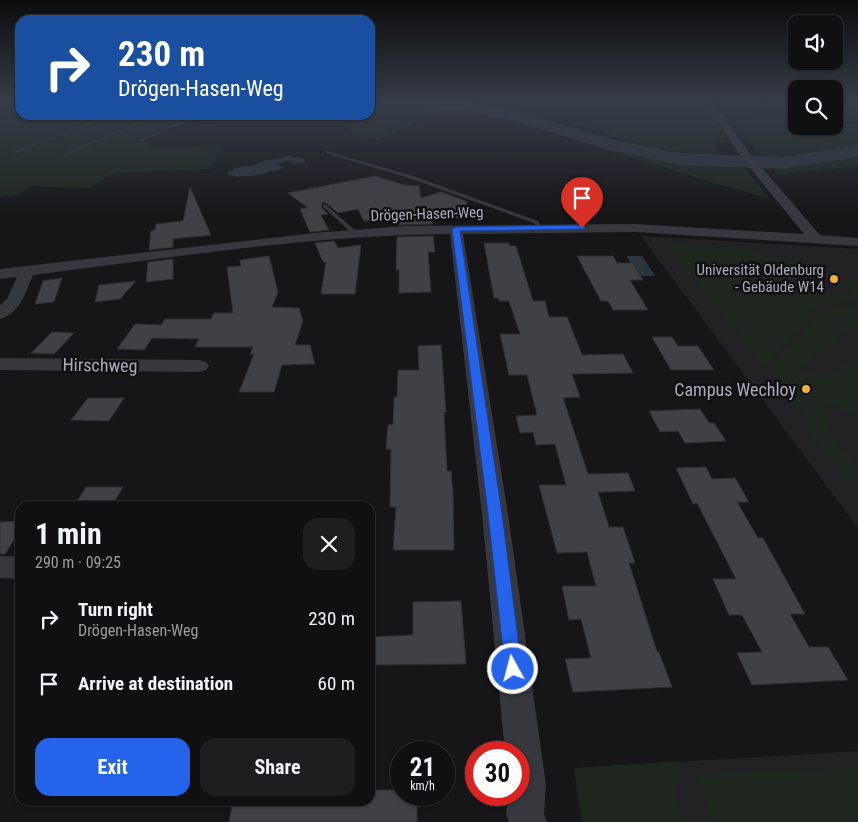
<!DOCTYPE html>
<meta charset="utf-8">
<style>
:root{--surface:#101012;--page:#1e1e20;--text:#f1f3f6;--muted:#9c9d9f;--line:#303032;--accent:#2563eb}
body{margin:0;font-family:"Roboto Condensed",sans-serif;background:var(--page);color:var(--text);height:100vh;display:flex;flex-direction:column;font-size:19px;white-space:nowrap}
*{box-sizing:border-box;margin:0}
p{font-size:16px;color:var(--muted)}
.icon{flex:none;width:28px;height:28px;fill:none;stroke:currentColor;stroke-width:2;stroke-linecap:round;stroke-linejoin:round}
.map{position:relative;flex:1;overflow:hidden}
.side{position:absolute;left:15px;top:501px;width:360px;height:305px;display:flex;flex-direction:column;background:var(--surface);border-radius:15px;box-shadow:0 1px 4px #0004,0 0 0 1px var(--line)}
.side>*{flex:none}
.banner{position:absolute;left:15px;top:15px;width:360px;height:105px;border-radius:15px;box-shadow:0 1px 4px #0004,0 0 0 1px var(--line);background:#1a4fa0;color:#fff;overflow:hidden}
.tools{position:absolute;left:788px;top:15px;display:grid;gap:10px}
.tools a{display:grid;place-items:center;width:55px;height:55px;border-radius:10px;background:var(--surface);box-shadow:0 1px 4px #0004,0 0 0 1px var(--line);font-size:25px}
.speed{position:absolute;left:390px;top:741px;display:flex;gap:10px;font-size:25px;font-weight:700;text-align:center}
.speed>*{display:grid;place-content:center;width:65px;height:65px;border-radius:50%;background:var(--surface);box-shadow:0 1px 4px #0004,0 0 0 1px var(--line);line-height:1}
.speed small{font-size:12px;font-weight:400}
.speed .limit{border:8px solid #d22;background:#fff;color:#111}
.pin{position:absolute;display:grid;place-items:center;width:42px;height:42px;color:#fff;margin:-51px -21px;border-radius:50% 50% 50% 0;rotate:-45deg;box-shadow:0 0 5px #0007}
.pin .icon{rotate:45deg}
.me{position:absolute;width:55px;margin:-28px;rotate:353deg;stroke-linejoin:round;filter:drop-shadow(0 0 4px #0008)}
.turn{display:flex;align-items:center;gap:18px;height:105px;padding:0 20px;font-size:22px}
.turn .icon{width:65px;height:65px;stroke-width:2.5}
.turn b{display:block;font-size:35px;line-height:42px}
.round{display:grid;place-items:center;flex:none;width:52px;height:52px;border-radius:15px;background:var(--page)}
.head{display:flex;align-items:center;justify-content:space-between;height:85px;padding:0 20px}
h1{font-size:30px;font-weight:700;line-height:38px}
.action{display:flex;gap:10px;margin-top:auto;padding:10px 20px}
.action a{flex:1;height:58px;border-radius:15px;background:var(--accent);color:#fff;font-size:20px;font-weight:700;line-height:58px;text-align:center}
.action a+a{background:var(--page);color:var(--text)}
ul{padding:0;list-style:none}
li{display:flex;align-items:center;gap:15px;height:65px;padding:0 20px}
li div{flex:1}
li b{display:block;font-size:19px}
li em{font-style:normal}
.map>svg:first-child{display:block}
.built{fill:#222225}
.green{fill:#1e261f}
.water{fill:#2c353c}
.lines{fill:none;stroke-linecap:round;stroke-linejoin:round}
.stream{fill:#2c353c;fill-rule:evenodd}
.river{fill:#2c353c;fill-rule:evenodd}
.building{fill:#404145;stroke:#303034}
.service{fill:#37383d;fill-rule:evenodd}
.minor{fill:#37383d;fill-rule:evenodd}
.route{fill:#2563eb;stroke:#184099}
.poi-dot{fill:#f2b134;stroke:#111113;stroke-width:2}
.labels{text-anchor:middle;dominant-baseline:central;stroke-width:5;stroke-linejoin:round;paint-order:stroke}
.far-street-label{font-size:15px;fill:#a8adb8;stroke:#111113}
.far-poi-label{font-size:15px;fill:#a8adb8;stroke:#111113;text-anchor:end}
.street-label{font-size:18px;fill:#a8adb8;stroke:#111113}
.poi-label{font-size:18px;fill:#a8adb8;stroke:#111113;text-anchor:end}
</style>
<div class="map">
<svg width="858" height="822" viewBox="0 0 858 822">
<rect width="100%" height="100%" fill="#161618"/>
<g class="built">
<path d="M641 236 858 249V528Z"/>
<path d="M858 751V822H582L574 768Z"/>
</g>
<g class="green">
<path d="M0 101H20V115H370V104L453 106 377 140 353 137 344 122 187 121 168 130 157 132 141 140 152 148 223 146 209 169 115 173 89 188 30 186 20 195 0 197Z"/>
<path d="M527 101 698 102 701 103 718 122 717 124 729 142 716 141 717 154 712 155C655 152 616 136 564 120 545 115 526 113 508 108L503 105Z"/>
<path d="M717 101H796V117L725 108Z"/>
<path d="M834 101H858V120L834 122Z"/>
<path d="M722 109 796 119V126H834V124H858V145L801 154 761 157Z"/>
<path d="M609 144 679 159 740 162 769 199 595 147Z"/>
<path d="M858 154V166L776 175 773 165 798 164Z"/>
<path d="M667 245 752 249 757 255 790 258 823 281 831 294 852 296 843 280 858 281V301L812 308 800 331 764 366Z"/>
<path d="M858 304V323L800 367 826 378 858 354V417L826 403C822 431 838 449 858 466V487C842 473 825 456 814 438 809 431 808 421 803 413 792 397 779 384 775 364L780 356 803 336 817 310Z"/>
<path d="M680 761 676 802 682 822H582L574 768Z"/>
<path d="M858 767V822H713L697 775Z"/>
</g>
<g class="water">
<path d="M289 156 304 159 305 162 289 165 295 162C289 160 282 162 277 164L284 168C271 172 239 181 227 174L228 172 235 170 233 168 257 165 256 163Z"/>
<path d="M627 256H642L655 276H637Z"/>
</g>
<g class="lines">
<g class="stream">
<path d="M110 115H113L16 153 13 152Z"/>
<path d="M155 115H158L65 156 62 155Z"/>
<path d="M199 115H202L142 141 140 140Z"/>
</g>
<path class="river" d="M370 101H461L514 111 612 139 679 153 782 157 858 145V157L782 169 679 165 603 148 511 120 461 111 370 110Z"/>
</g>
<g class="building">
<path d="M375 176 404 185 419 186 421 198 441 192 466 201 471 218H432V224L398 225V218L364 221 358 209 338 213 325 202 322 203 321 207 328 214 321 215 329 230 310 232 300 209 308 208 288 193Z"/>
<path d="M190 187 211 235 173 239V247L149 250 151 231 155 230 156 224 183 221Z"/>
<path d="M433 236 435 252H428L431 292 399 293V270H396L397 237Z"/>
<path d="M334 241 338 248 361 245 355 294H321L326 262H323L315 243Z"/>
<path d="M484 243H509L510 246H516L533 301H545L549 317H567L582 355 623 354 633 373 572 374 580 397 563 398 588 474 628 473 635 491 598 492 609 527H623L635 563H629L657 652H659L672 687 573 692 565 659 591 658 581 619 569 620 562 586H596L587 552 557 553 539 485H566L555 444 536 445 533 432 520 433 516 416 537 415 527 375H509L500 334H520L509 301H499L498 298H494Z"/>
<path d="M269 256 278 292 272 307 299 308 303 321 295 345H310L315 364 282 365 274 392H239L254 354H250L253 347H195L199 339 152 338 144 350 117 349 135 324 161 325 165 319H211L214 313H233L227 267 241 266 240 260Z"/>
<path d="M577 256H613L617 263H632L643 280H630L648 310H613L608 301H601Z"/>
<path d="M173 259V279L146 282 148 262Z"/>
<path d="M62 278 54 302 35 304 43 281Z"/>
<path d="M136 281 120 299 95 302 99 285Z"/>
<path d="M52 332 74 333 54 354 31 353Z"/>
<path d="M652 337H672L678 346H698L714 370H671Z"/>
<path d="M441 345 446 412H444L447 471H451L453 493 454 550H393L396 507H390L391 449H386L388 425 393 424 394 397H397L398 370H419L418 346Z"/>
<path d="M88 398H124L109 421 71 420Z"/>
<path d="M700 409 709 423H714L726 441 685 443 678 431 660 432 649 411Z"/>
<path d="M706 467 712 479 735 478 749 502H737L758 538H763L805 614H790L809 647H828L848 680 752 685 737 653 762 652 742 615H729L713 579H736L697 503 693 504 676 468Z"/>
<path d="M86 487H123L112 506H74Z"/>
<path d="M20 521V530L5 554H0V522Z"/>
<path d="M461 601 466 664 370 665V637L413 635V602Z"/>
<path d="M370 790H401V795H417V822H229L233 801H370Z"/>
</g>
<g class="lines">
<g class="service">
<path d="M326 151 413 176 538 221 543 228 538 229 534 223 409 178 326 153Z"/>
<path d="M325 204 357 232V234H353L323 207V205Z"/>
</g>
<g class="minor">
<path d="M704 101H712L750 154 820 235 858 238V246L635 232 463 234 508 514 546 785 544 814 547 822H509L506 815 508 795H519V752H505L482 514 450 234C310 235 171 258 33 275 26 291 20 314 0 319V305L7 299 17 277 0 279V269L314 233 404 226 635 224 804 234 742 158Z"/>
<path d="M0 358 199 360 206 362 209 366 206 370 199 372 0 370Z"/>
<path d="M0 556 20 557V579L0 578Z"/>
</g>
</g>
<linearGradient id="sky" x2="0" y2="1"><stop stop-color="#0c0c0d"/><stop offset="0.47" stop-color="#363c48"/><stop offset="1" stop-color="#363c48" stop-opacity="0"/></linearGradient>
<rect width="858" height="216" fill="url(#sky)"/>
<path class="route" d="M582 225 586 228 585 229 460 231 502 514 522 669 519 675 513 677 507 675 505 669 488 514 452 229 456 227Z"/>
<g class="poi-dot">
<circle cx="834" cy="279" r="5"/>
<circle cx="806" cy="389" r="5"/>
</g>
<g class="labels">
<g class="far-street-label">
<text transform="translate(427 214) rotate(-2)">Drögen-Hasen-Weg</text>
</g>
<g class="far-poi-label">
<text x="824" y="270">Universität Oldenburg<tspan x="824" dy="17">- Gebäude W14</tspan></text>
</g>
<g class="street-label">
<text transform="translate(100 365) rotate(1)">Hirschweg</text>
</g>
<g class="poi-label">
<text x="796" y="389">Campus Wechloy</text>
</g>
</g>
</svg>
<div class="tools">
<a><svg class="icon" aria-label="sound" viewBox="0 0 24 24"><path d="M4 9h4l5-4v14l-5-4H4zM17 9q2 3 0 6"/></svg></a>
<a><svg class="icon" aria-label="search" viewBox="0 0 24 24"><circle cx="10" cy="10" r="6"/><path d="M15 15l6 6"/></svg></a>
</div>
<div class="speed"><div>21<small>km/h</small></div><div class="limit">30</div></div>
<div class="pin" style="left:582px;top:228px;background:#d93025"><svg class="icon" aria-label="arrive" viewBox="0 0 24 24"><path d="M6 21V4h12l-3 4 3 4H6"/></svg></div>
<svg class="me" style="left:513px;top:669px" viewBox="-20 -20 40 40"><circle r="17" fill="#2563eb" stroke="#fff" stroke-width="3"/><path d="M0-11L8 9 0 5-8 9z" fill="#fff"/></svg>
<div class="banner">
<div class="turn"><svg class="icon" aria-label="right" viewBox="0 0 24 24"><path d="M7 20v-9h11M14 6l5 5-5 5"/></svg><div><b>230 m</b>Drögen-Hasen-Weg</div></div>
</div>
<section class="side">
<div class="head"><div><h1>1 min</h1><p>290 m · 09:25</p></div><a class="round"><svg class="icon" aria-label="close" viewBox="0 0 24 24"><path d="M6 6l12 12M18 6L6 18"/></svg></a></div>
<ul>
<li><svg class="icon" aria-label="right" viewBox="0 0 24 24"><path d="M7 20v-9h11M14 6l5 5-5 5"/></svg><div><b>Turn right</b><p>Drögen-Hasen-Weg</p></div><em>230 m</em></li>
<li><svg class="icon" aria-label="arrive" viewBox="0 0 24 24"><path d="M6 21V4h12l-3 4 3 4H6"/></svg><div><b>Arrive at destination</b></div><em>60 m</em></li>
</ul>
<div class="action"><a>Exit</a><a>Share</a></div>
</section>
</div>
